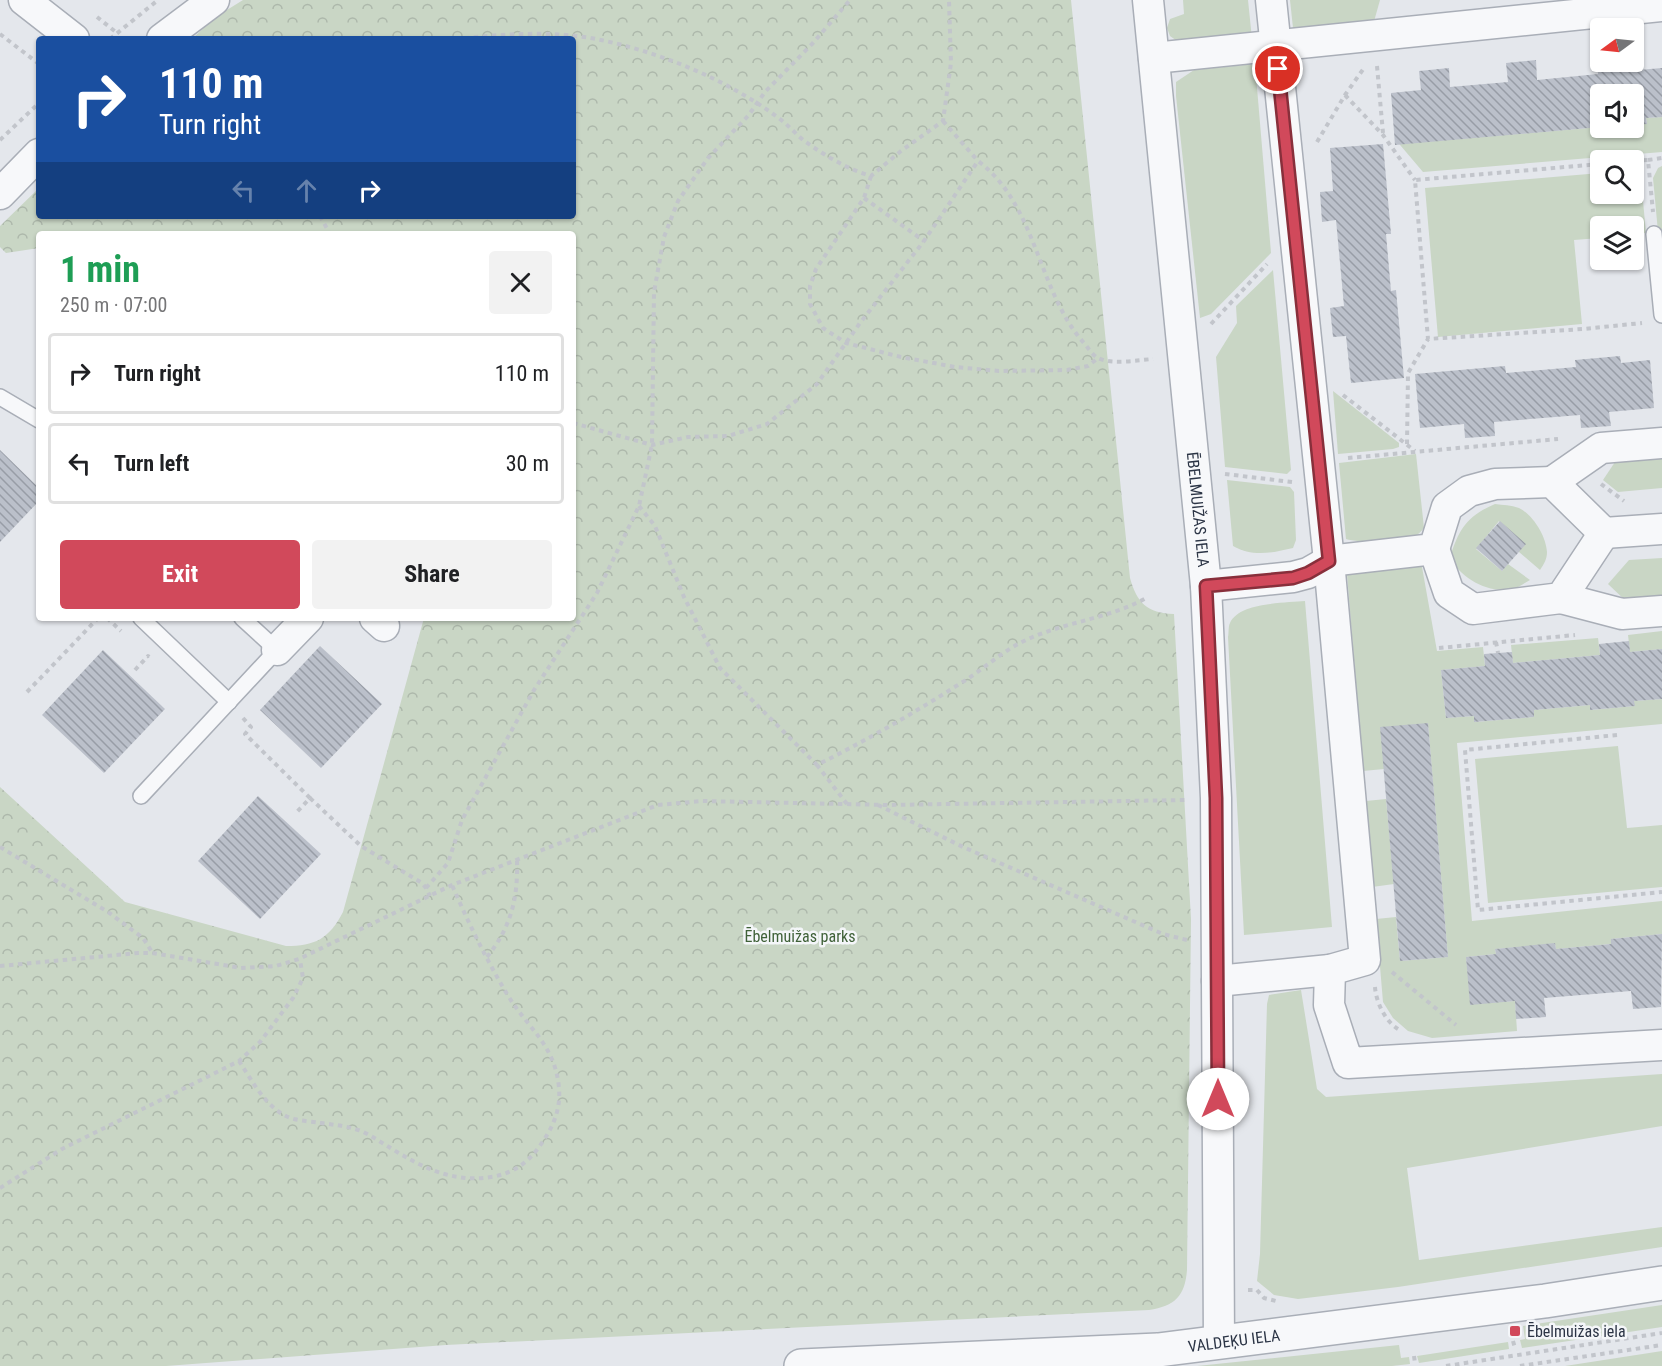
<!DOCTYPE html>
<meta charset="utf-8">
<style>
:root{--surface:#fff;--page:#f2f2f2;--text:#202124;--muted:#757577;--line:#e0e0e0;--accent:#d1495b}
body{margin:0;font-family:"Roboto Condensed",sans-serif;background:var(--page);color:var(--text);height:100vh;display:flex;flex-direction:column;font-size:22px;white-space:nowrap}
*{box-sizing:border-box;margin:0}
p{font-size:20px;color:var(--muted)}
.icon{flex:none;width:33px;height:33px;fill:none;stroke:currentColor;stroke-width:2;stroke-linecap:round;stroke-linejoin:round}
.map{position:relative;flex:1;overflow:hidden}
.sheet{position:absolute;left:36px;top:231px;width:540px;height:390px;display:flex;flex-direction:column;background:var(--surface);border-radius:6px;box-shadow:0 2px 4px #0004}
.sheet>*{flex:none}
.top-card{position:absolute;left:36px;top:36px;width:540px;height:183px;border-radius:6px;box-shadow:0 2px 4px #0004;background:#1a4fa0;color:#fff;overflow:hidden}
.needle{width:39px;rotate:255deg}
.fabs{position:absolute;left:1590px;top:18px;display:grid;gap:12px}
.fabs a{display:grid;place-items:center;width:54px;height:54px;border-radius:6px;background:var(--surface);box-shadow:0 2px 4px #0004;font-size:30px}
.pin{position:absolute;display:grid;place-items:center;width:51px;height:51px;color:#fff;margin:-26px;border:3px solid #fff;border-radius:50%;box-shadow:0 2px 6px #0007}
.me{position:absolute;width:66px;margin:-33px;rotate:0deg;stroke-linejoin:round;filter:drop-shadow(0 0 4px #0008)}
.turn{display:flex;align-items:center;gap:21px;height:126px;padding:0 24px;font-size:27px}
.turn .icon{width:78px;height:78px;stroke-width:2.5}
.turn b{display:block;font-size:42px;line-height:51px}
.lanes{display:flex;align-items:center;height:57px;padding:0 24px;background:#0003;justify-content:center;gap:30px;direction:ltr}
.lanes .off{opacity:.35}
.round{display:grid;place-items:center;flex:none;width:63px;height:63px;border-radius:6px;background:var(--page)}
.overview{display:flex;align-items:center;justify-content:space-between;height:102px;padding:0 24px}
h1{font-size:36px;font-weight:700;line-height:45px;color:#1e9e55}
.button{display:flex;gap:12px;margin-top:auto;padding:12px 24px}
.button a{flex:1;height:69px;border-radius:6px;background:var(--accent);color:#fff;font-size:24px;font-weight:700;line-height:69px;text-align:center}
.button a+a{background:var(--page);color:var(--text)}
ul{padding:0;list-style:none}
li{display:flex;align-items:center;gap:18px;height:81px;margin:0 12px 9px;padding:0 12px;border:3px solid var(--line);border-radius:6px}
li div{flex:1}
li b{display:block;font-size:22px}
li em{font-style:normal}
.map>svg:first-child{display:block}
.green{fill:#c9d6c5}
.park{fill:url(#park-crowns)}
.building{fill:url(#building-back-hatch)}
.lines{fill:none;stroke-linecap:round;stroke-linejoin:round}
.service-casing{stroke:#a9aeb7;stroke-width:18}
.minor-casing{stroke:#a9aeb7;stroke-width:33}
.tertiary-casing{stroke:#a9aeb7;stroke-width:36}
.path{stroke:#c2c5cb;stroke-width:4;stroke-dasharray:4.5 4.5;stroke-linecap:butt}
.service{stroke:#f7f8fa;stroke-width:15}
.minor{stroke:#f7f8fa;stroke-width:30}
.tertiary{stroke:#f7f8fa;stroke-width:33}
.route-casing{stroke:#882f3b;stroke-width:15}
.route{stroke:#d1495b;stroke-width:10}
.poi-dot{fill:#d1495b;stroke:#f4f6f9;stroke-width:2}
.labels{text-anchor:middle;dominant-baseline:central;stroke-width:5;stroke-linejoin:round;paint-order:stroke}
.street-label{font-size:16px;fill:#2b3445;stroke:#f4f6f9}
.park-label{font-size:16px;fill:#3f6138;stroke:#f4f6f9}
.poi-label{font-size:16px;fill:#2b3445;stroke:#f4f6f9;text-anchor:start}
</style>
<div class="map">
<svg width="1662" height="1366" viewBox="0 0 1662 1366">
<defs>
<pattern id="park-crowns" width="20" height="18" patternUnits="userSpaceOnUse" patternTransform="scale(1.5)"><rect width="20" height="18" fill="#c9d6c5"/><path d="M2 6a3 3 0 1 1 6 0M12 15a3 3 0 1 1 6 0" fill="none" stroke="#adb8ab"/></pattern>
<pattern id="building-back-hatch" width="6" height="6" patternUnits="userSpaceOnUse" patternTransform="scale(1.5)"><rect width="6" height="6" fill="#bbc0ca"/><path d="M-1 5l2 2M0 0l6 6M5-1l2 2" fill="none" stroke="#989da6"/></pattern>
</defs>
<rect width="100%" height="100%" fill="#e4e7ec"/>
<g class="green">
<path d="M1183 0H1248L1252 39 1184 46 1170 36 1167 28 1170 19 1184 14Z"/>
<path d="M1290 0H1380L1373 25 1304 32 1293 28Z"/>
<path d="M1255 64 1271 253 1211 314 1200 318 1176 96V82L1194 70Z"/>
<path d="M1662 117V152L1423 172 1395 139 1423 142 1600 127 1634 128V125L1647 123 1646 118Z"/>
<path d="M1662 166V275L1653 178 1658 168Z"/>
<path d="M1640 169 1646 233 1634 234V226H1600V238L1574 240 1582 324 1438 337 1425 188 1600 173V194H1634V170Z"/>
<path d="M1273 270 1291 470 1287 474 1225 467 1216 357 1237 323 1236 306Z"/>
<path d="M1333 391 1399 443V447L1393 449 1338 454Z"/>
<path d="M1416 454 1424 528C1422 530 1420 533 1417 535 1404 544 1361 543 1346 539L1339 463Z"/>
<path d="M1662 458V488L1618 492 1603 480 1615 462Z"/>
<path d="M1227 480 1290 487 1294 492 1296 540 1293 548C1272 553 1252 557 1233 546Z"/>
<path d="M1495 504C1503 505 1511 505 1519 508 1533 515 1546 536 1547 552 1547 559 1544 564 1540 570L1519 552 1499 521 1476 549 1502 571 1508 564 1530 580C1524 583 1518 588 1512 589 1488 594 1460 578 1450 557 1459 529 1467 516 1495 504Z"/>
<path d="M1662 558V599L1627 602 1608 584 1629 560Z"/>
<path d="M1419 564 1422 567 1437 651 1483 647 1485 666 1441 670 1446 718 1474 716 1475 722 1534 717V710L1590 705 1591 710 1634 706V701L1662 699V724L1457 743 1472 921 1662 901V934L1611 939V944L1556 949 1555 944 1495 949 1496 954 1466 957 1471 1004 1515 1001 1517 1031 1432 1038 1408 1031 1393 1018 1383 1002 1376 919 1396 917 1400 961 1448 957 1428 724 1384 769 1363 771 1347 574Z"/>
<path d="M1305 601 1332 927 1244 935 1228 637C1229 633 1228 627 1230 623 1239 602 1285 603 1305 601Z"/>
<path d="M1662 631V649L1630 652 1628 635Z"/>
<path d="M1598 638 1600 655 1513 663 1511 645Z"/>
<path d="M1618 746 1627 828 1662 825V887L1488 903 1475 759Z"/>
<path d="M1386 799 1394 884 1372 887 1366 801Z"/>
<path d="M1301 990 1317 1089 1326 1097 1662 1074V1126L1407 1168 1419 1260 1662 1227V1247L1398 1287 1298 1299 1274 1295 1257 1281 1260 1254 1267 1004 1269 995Z"/>
<path d="M1662 1305V1327L1522 1348 1520 1340 1525 1339 1523 1326Z"/>
<path d="M1508 1342 1509 1349 1419 1363 1417 1356Z"/>
<path d="M1399 1345 1401 1358 1409 1357 1410 1364 1392 1366H1197Z"/>
<path d="M1662 1351V1366H1565Z"/>
</g>
<path class="park" d="M243 0H1071L1130 578C1137 603 1147 613 1174 614L1191 919 1187 1270C1185 1296 1175 1306 1149 1310L446 1345 166 1366H0V787L125 902 286 946C315 946 329 939 343 912L424 618H573V234H39V248L6 253 0 247V226L39 188V216H573V39H192L214 18Z"/>
<g class="building">
<path d="M1536 60 1537 80 1598 74 1597 62H1626L1627 71 1662 68V117L1646 118 1647 124 1634 125V94H1600V127L1395 145 1391 93 1421 90 1419 71 1449 68 1450 87 1508 82 1506 63Z"/>
<path d="M1383 144 1391 234H1386L1391 291 1396 290 1404 378 1351 383 1346 336 1333 337 1330 308 1344 306 1336 220 1322 222 1320 192 1333 191 1330 148Z"/>
<path d="M1620 356 1621 363 1650 360 1654 408 1609 412 1611 426 1581 428 1580 415 1494 422 1495 436 1465 438 1464 424 1420 428 1415 374 1505 366 1506 373 1576 367 1575 360Z"/>
<path d="M0 450 39 488V501L0 542Z"/>
<path d="M1500 521 1526 544 1502 571 1476 548Z"/>
<path d="M1629 641 1630 652 1662 649V699L1634 701 1635 706 1590 710V705L1534 710V717L1474 722V716L1446 718 1441 670 1485 666 1484 654 1512 652 1513 663 1600 655 1599 644Z"/>
<path d="M320 646 382 704 321 768 260 710Z"/>
<path d="M103 650 165 709 104 773 42 715Z"/>
<path d="M1428 723 1448 957 1400 961 1380 727Z"/>
<path d="M258 796 321 854 260 919 198 861Z"/>
<path d="M1662 934 1661 1007 1633 1009 1631 991 1544 998 1546 1017 1516 1019 1515 1001 1470 1005 1466 957 1496 954 1495 949 1555 943 1556 949 1611 944V939Z"/>
</g>
<g class="lines">
<defs>
<g id="service">
<path d="M1654 234 1662 315"/>
<path d="M0 397 39 420"/>
<path d="M141 618 229 702"/>
<path d="M141 796 277 650 242 618"/>
</g>
<g id="minor">
<path d="M24 0 74 39"/>
<path id="s1" d="M1148 0 1206 586 1216 798 1219 1343"/>
<path d="M1271 0 1329 561 1365 960 1330 970 1329 1005 1348 1063 1662 1045"/>
<path d="M162 39 214 0"/>
<path d="M1154 58 1662 6"/>
<path d="M0 194 39 154"/>
<path d="M1552 482 1601 448 1662 443"/>
<path d="M1434 549 1449 593 1473 609 1561 598 1604 533"/>
<path d="M1206 586 1293 577 1308 573 1329 561 1434 549 1447 507 1469 491 1495 484 1552 482 1604 533 1662 529"/>
<path d="M1561 598 1622 614 1662 611"/>
<path d="M375 618 384 626"/>
<path d="M277 650 308 618"/>
<path d="M1217 981 1330 970"/>
</g>
<g id="tertiary">
<path id="s2" d="M801 1366 1158 1350 1545 1301 1662 1283"/>
</g>
</defs>
<use href="#service" class="service-casing"/>
<use href="#minor" class="minor-casing"/>
<use href="#tertiary" class="tertiary-casing"/>
<g class="path">
<path d="M97 17 117 33"/>
<path d="M0 34 39 64"/>
<path d="M110 39 158 0"/>
<path d="M456 39C503 34 554 30 601 40 662 53 725 79 776 116 786 123 794 132 803 140 824 155 847 169 871 176L901 151 943 121 951 63 949 0"/>
<path d="M1377 66 1383 133"/>
<path d="M1345 95 1383 135 1415 180"/>
<path d="M943 121 978 161"/>
<path d="M0 140 39 103"/>
<path d="M1317 142 1345 95 1364 68"/>
<path d="M1648 160 1662 158"/>
<path d="M1634 161 1648 160 1653 212"/>
<path d="M1600 164 1415 180 1428 339 1583 329 1642 323"/>
<path d="M871 176 864 198 816 269 810 286V304L823 328 846 343 901 357 955 367 999 371 1067 370 1088 366 1098 358"/>
<path d="M864 198 924 241"/>
<path d="M320 216 330 234"/>
<path d="M1211 324 1267 264"/>
<path d="M1343 395 1415 451"/>
<path d="M573 423 652 445 688 437 728 436 767 424 817 384 860 323 924 241 978 161C1037 205 1037 289 1083 342 1087 346 1093 356 1098 358 1112 365 1138 360 1153 359"/>
<path d="M1407 444 1408 373 1428 339"/>
<path d="M1348 458 1558 439"/>
<path d="M1225 474 1292 482"/>
<path d="M1601 484 1624 501"/>
<path d="M639 506 655 526 684 597 720 668 817 765"/>
<path d="M107 618 121 631"/>
<path d="M1496 642 1498 653"/>
<path d="M1439 648 1575 635"/>
<path d="M135 670 148 656 149 657"/>
<path d="M27 692 98 618"/>
<path d="M243 718 251 727 245 734 310 798 295 814"/>
<path d="M1617 735 1465 750 1478 910 1662 892"/>
<path d="M310 798 361 846 422 883 426 888 430 896"/>
<path d="M847 804 817 765C867 740 914 713 961 683 981 671 998 655 1018 644 1059 622 1108 620 1148 597"/>
<path d="M878 805 963 847 1163 934 1187 940"/>
<path d="M0 847 108 912 143 938 152 952"/>
<path d="M426 888 448 863 462 820 534 690 597 593 639 506 652 445 654 292 664 237 678 201 708 158 748 116 765 92 813 43 850 0"/>
<path d="M487 957C511 927 518 899 517 861"/>
<path d="M0 966 138 953H152L241 968 276 966 299 959 452 885 658 805 702 801 888 805 1185 800"/>
<path d="M1392 972 1456 1025"/>
<path d="M1375 987C1376 1002 1385 1021 1398 1029"/>
<path d="M239 1061C253 1082 268 1112 294 1119 303 1121 313 1122 321 1123 335 1125 348 1126 361 1131 371 1135 380 1142 389 1147 421 1167 452 1183 491 1177 511 1174 527 1164 539 1147 552 1129 561 1111 559 1088 555 1044 528 1029 507 994 486 959 468 922 452 885"/>
<path d="M0 1188 62 1149 239 1061 260 1042 293 998 303 978 300 960"/>
<path d="M1248 1290H1257L1264 1298 1276 1301"/>
<path d="M1513 1341 1515 1348"/>
<path d="M1414 1356 1415 1363"/>
<path d="M1446 1366 1662 1333"/>
<path d="M1520 1366 1662 1345"/>
</g>
<use href="#service" class="service"/>
<use href="#minor" class="minor"/>
<use href="#tertiary" class="tertiary"/>
</g>
<g class="lines">
<defs>
<path id="route" d="M1218 1099 1216 798 1206 586 1293 578 1308 573 1329 561 1278 69"/>
</defs>
<use href="#route" class="route-casing"/>
<use href="#route" class="route"/>
</g>
<rect class="poi-dot" x="1509" y="1325" width="12" height="12" rx="3"/>
<g class="labels">
<g class="street-label">
<text stroke="none"><textPath href="#s1" startOffset="512">ĒBELMUIŽAS IELA</textPath></text>
<text stroke="none"><textPath href="#s2" startOffset="434">VALDEĶU IELA</textPath></text>
</g>
<g class="park-label">
<text x="800" y="936">Ēbelmuižas parks</text>
</g>
<g class="poi-label">
<text x="1527" y="1331">Ēbelmuižas iela</text>
</g>
</g>
</svg>
<div class="fabs">
<a><svg class="needle" viewBox="-14 -14 28 28"><path d="M0-13l5 13h-10z" fill="#e53935"/><path d="M0 13l5-13h-10z" fill="#757577"/></svg></a>
<a><svg class="icon" aria-label="sound" viewBox="0 0 24 24"><path d="M4 9h4l5-4v14l-5-4H4zM17 9q2 3 0 6"/></svg></a>
<a><svg class="icon" aria-label="search" viewBox="0 0 24 24"><circle cx="10" cy="10" r="6"/><path d="M15 15l6 6"/></svg></a>
<a><svg class="icon" aria-label="layers" viewBox="0 0 24 24"><path d="M12 4l9 5-9 5-9-5zM3 14l9 5 9-5"/></svg></a>
</div>
<div class="pin" style="left:1278px;top:69px;background:#d93025"><svg class="icon" aria-label="arrive" viewBox="0 0 24 24"><path d="M6 21V4h12l-3 4 3 4H6"/></svg></div>
<svg class="me" style="left:1218px;top:1099px" viewBox="-20 -20 40 40"><circle r="19" fill="#fff"/><path d="M0-13L10 11 0 6-10 11z" fill="#d1495b"/></svg>
<div class="top-card">
<div class="turn"><svg class="icon" aria-label="right" viewBox="0 0 24 24"><path d="M7 20v-9h11M14 6l5 5-5 5"/></svg><div><b>110 m</b>Turn right</div></div>
<div class="lanes"><svg class="icon off" aria-label="left" viewBox="0 0 24 24"><path d="M17 20v-9H6M10 6l-5 5 5 5"/></svg><svg class="icon off" aria-label="ahead" viewBox="0 0 24 24"><path d="M12 20V5M6 11l6-6 6 6"/></svg><svg class="icon" aria-label="right" viewBox="0 0 24 24"><path d="M7 20v-9h11M14 6l5 5-5 5"/></svg></div>
</div>
<section class="sheet">
<div class="overview"><div><h1>1 min</h1><p>250 m · 07:00</p></div><a class="round"><svg class="icon" aria-label="close" viewBox="0 0 24 24"><path d="M6 6l12 12M18 6L6 18"/></svg></a></div>
<ul>
<li><svg class="icon" aria-label="right" viewBox="0 0 24 24"><path d="M7 20v-9h11M14 6l5 5-5 5"/></svg><div><b>Turn right</b></div><em>110 m</em></li>
<li><svg class="icon" aria-label="left" viewBox="0 0 24 24"><path d="M17 20v-9H6M10 6l-5 5 5 5"/></svg><div><b>Turn left</b></div><em>30 m</em></li>
</ul>
<div class="button"><a>Exit</a><a>Share</a></div>
</section>
</div>
